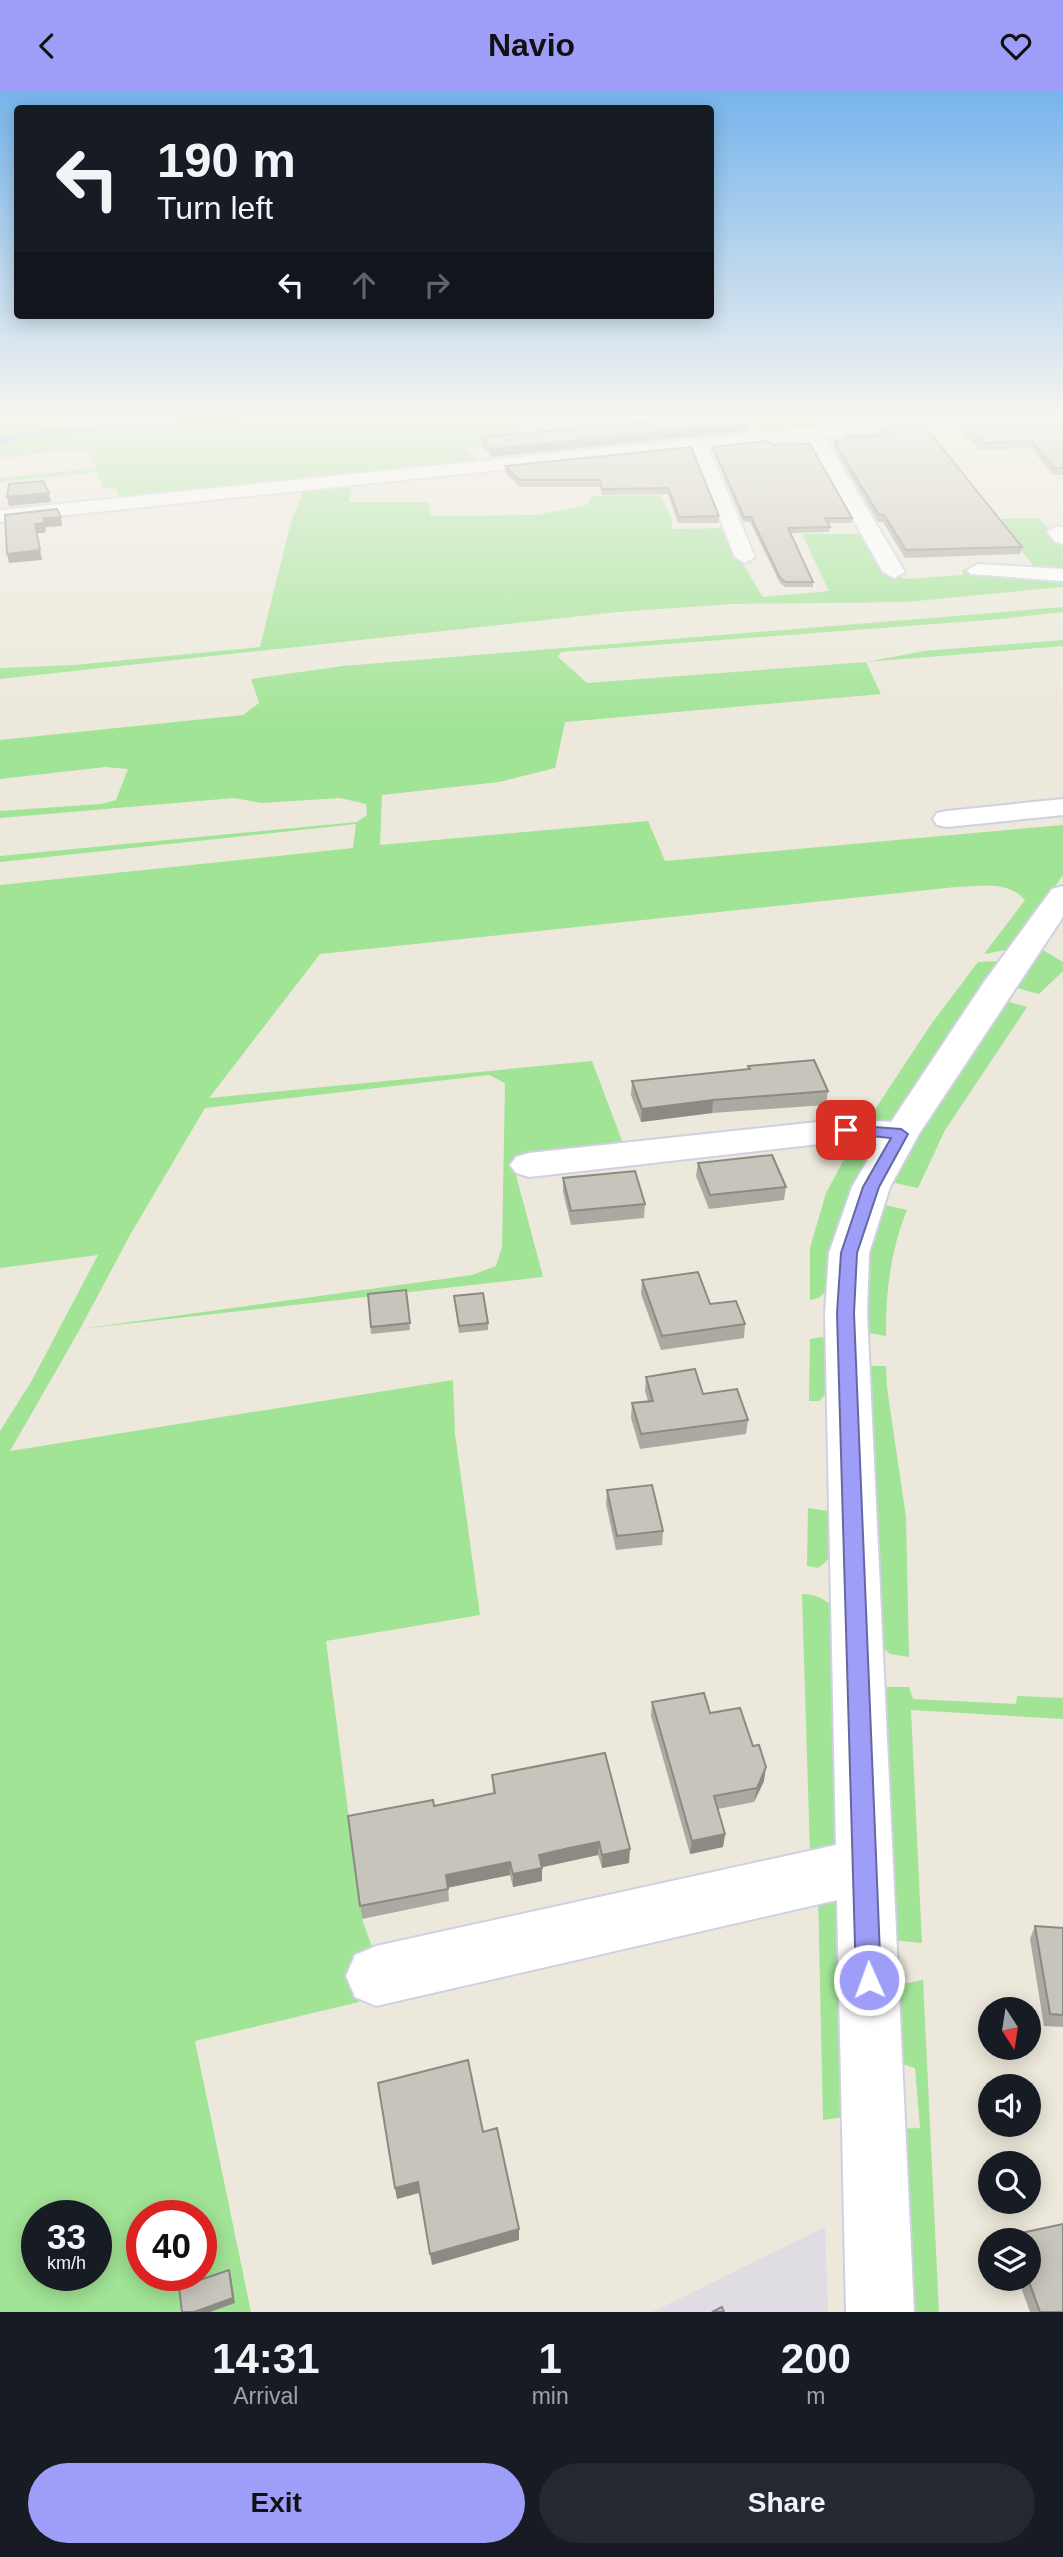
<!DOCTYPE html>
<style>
:root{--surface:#171b24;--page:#242831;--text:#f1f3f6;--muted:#9ea1a6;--accent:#9e9ef9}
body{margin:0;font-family:Helvetica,sans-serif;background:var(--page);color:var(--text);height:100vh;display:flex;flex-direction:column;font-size:26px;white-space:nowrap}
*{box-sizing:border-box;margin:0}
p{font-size:23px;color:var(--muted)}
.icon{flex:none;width:38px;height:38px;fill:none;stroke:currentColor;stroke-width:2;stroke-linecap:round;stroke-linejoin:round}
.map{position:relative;height:2221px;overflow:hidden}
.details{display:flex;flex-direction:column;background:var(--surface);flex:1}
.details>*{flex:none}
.top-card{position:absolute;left:14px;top:14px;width:700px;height:214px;border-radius:7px;box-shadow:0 4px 18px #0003;background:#171b24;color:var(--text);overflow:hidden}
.needle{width:46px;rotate:168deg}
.controls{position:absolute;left:978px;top:1906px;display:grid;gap:14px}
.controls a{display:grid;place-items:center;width:63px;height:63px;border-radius:50%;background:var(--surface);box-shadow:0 4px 18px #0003;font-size:35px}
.speed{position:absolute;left:21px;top:2109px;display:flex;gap:14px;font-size:35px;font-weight:700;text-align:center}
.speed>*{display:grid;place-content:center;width:91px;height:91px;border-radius:50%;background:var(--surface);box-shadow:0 4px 18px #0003;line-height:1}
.speed small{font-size:18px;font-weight:400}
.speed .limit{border:10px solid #d22;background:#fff;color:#111}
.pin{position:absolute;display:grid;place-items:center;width:60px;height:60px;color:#fff;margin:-30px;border-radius:14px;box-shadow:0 4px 10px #0006}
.me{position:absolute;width:77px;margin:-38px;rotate:358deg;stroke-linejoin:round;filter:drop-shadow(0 0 5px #0008)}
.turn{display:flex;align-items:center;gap:24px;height:147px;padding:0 28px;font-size:32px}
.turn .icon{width:91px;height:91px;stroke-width:2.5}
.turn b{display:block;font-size:49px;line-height:60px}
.lanes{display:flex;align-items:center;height:66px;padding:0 28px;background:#0003;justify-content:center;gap:35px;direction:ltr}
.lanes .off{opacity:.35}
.eta{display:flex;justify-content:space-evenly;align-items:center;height:119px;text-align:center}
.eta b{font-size:42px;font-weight:700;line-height:49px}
.action{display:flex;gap:14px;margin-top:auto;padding:14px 28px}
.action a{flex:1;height:80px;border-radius:42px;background:var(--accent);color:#111;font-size:28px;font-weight:700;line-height:80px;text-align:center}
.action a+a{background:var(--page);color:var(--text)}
header{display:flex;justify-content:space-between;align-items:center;height:91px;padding:0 28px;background:var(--accent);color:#111;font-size:32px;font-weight:700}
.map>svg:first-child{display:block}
.industrial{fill:#e0dce4}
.green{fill:#a1e496;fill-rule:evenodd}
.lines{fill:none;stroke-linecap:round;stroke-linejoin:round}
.stream{stroke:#6bb3f1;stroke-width:4.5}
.minor-casing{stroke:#d0d0e3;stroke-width:4}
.minor{fill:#fff;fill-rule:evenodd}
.wall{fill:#aba9a1}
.shaded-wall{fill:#8b8a83}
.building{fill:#c7c5bb;stroke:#8b8a83;stroke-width:2}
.route{fill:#9e9ef9;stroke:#6767a2;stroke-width:2}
</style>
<header><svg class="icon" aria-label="back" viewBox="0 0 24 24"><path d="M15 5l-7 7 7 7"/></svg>Navio<svg class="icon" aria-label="heart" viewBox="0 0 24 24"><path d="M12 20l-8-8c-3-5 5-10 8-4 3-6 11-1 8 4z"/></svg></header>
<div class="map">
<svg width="1063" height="2221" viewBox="0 0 1063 2221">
<rect width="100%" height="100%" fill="#ece8db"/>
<path class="industrial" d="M825 2136 828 2221H652Z"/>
<g class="green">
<path d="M0 326H517L511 328 532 350 465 357 482 375 121 409 115 396 103 397 97 381 0 391V387L96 377 88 360 61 359 0 368Z"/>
<path d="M742 326H835L847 334 767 342Z"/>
<path d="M353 391 349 411H429L431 425 537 424 586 414 592 405 661 404 672 429V438L729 437 741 470 763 506 829 500 802 443H864L888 484 908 488 963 484 962 479 1033 474 1008 442 918 413 986 412 1000 428 1038 427 1063 454V496L906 511 731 513 618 521 0 588V577L74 574 260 556 291 431 304 399Z"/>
<path d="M1063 516V521L1000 528 561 561 558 566 587 592 866 571 924 560 1063 549V555L866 571 881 603 565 631 555 677 499 691 382 704 380 754 648 730 665 770 1063 734V784L1011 858 984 863 1025 809C1008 789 980 795 956 796L320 863 209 1007 592 970 624 1055 512 1069 543 1186 80 1238 10 1360 453 1289 455 1343 480 1524 326 1550 362 1828 375 1864 359 1911 195 1950 251 2221H0V1340L31 1291 98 1164 0 1177V794L353 757 356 733 0 771V765L357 731 367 724 366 713 340 707 261 712 234 707 0 727V720L101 713 116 709 128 678 105 676 0 688V649L243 624 259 612 251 588 343 575ZM489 984 505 992 502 1156 496 1175 472 1184 80 1238 130 1144 205 1017ZM37 2124H96V2184H37ZM142 2124H201V2184H142Z"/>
<path d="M1038 856 1063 871V880L1039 903 1013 896Z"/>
<path d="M1000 870 888 1034 866 1032 932 932 978 871Z"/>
<path d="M1003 909 1027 916 945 1039 918 1097 891 1091 918 1037Z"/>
<path d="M854 1050 868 1053 871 1057 842 1120 828 1198 819 1207 810 1209V1157L826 1102Z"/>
<path d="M881 1113 907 1119C891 1157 885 1205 886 1245L863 1241 867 1161Z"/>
<path d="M822 1246 828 1250 826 1303 819 1310H809L810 1248Z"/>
<path d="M863 1275H886L887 1297 906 1426 909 1566 890 1563 878 1552Z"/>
<path d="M808 1417 834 1421C834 1444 840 1463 818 1477L807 1475Z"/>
<path d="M802 1503C821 1504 829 1510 839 1525L843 1752 810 1763Z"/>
<path d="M879 1596H909L913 1608 1016 1613 1017 1605 1063 1607V1628L911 1619 922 1852 891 1849Z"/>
<path d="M818 1802 837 1804 846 1816 844 2026 823 2029Z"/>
<path d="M923 1889 939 2221H906L898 2038 920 2037 915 1977 896 1971 892 1895Z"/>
</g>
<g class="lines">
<path class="stream" d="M0 351 26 343 251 326"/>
<defs>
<g id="minor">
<path d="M912 326H975L967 331 824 346 905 481 894 487 883 481 807 348 709 358 755 466 745 472 735 466 692 359 0 431V419Z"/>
<path d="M1057 435 1063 436V453L1056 451 1047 441Z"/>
<path d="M978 473 1063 478V490L971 483 967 479Z"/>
<path d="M1063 708V724L947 736 937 734 933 728 937 722 947 720Z"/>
<path d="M1063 795V826L919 1043 890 1096 869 1162 867 1222 914 2221H846L837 1809 376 1915 355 1906 346 1885 355 1864 376 1855 836 1754 825 1222 829 1162 852 1096 877 1053 846 1050 529 1086 516 1082 510 1074 516 1066 529 1062 846 1028 891 1031 984 891 1052 798Z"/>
</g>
</defs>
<use href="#minor" class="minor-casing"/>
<use href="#minor" class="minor"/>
</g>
<g class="wall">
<path d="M957 328H1063V384H1053L1031 357 980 359 956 335Z"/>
<path d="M747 332 746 340 491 366 482 355V346Z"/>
<path d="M922 332 1022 456 1020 463 905 467 883 431H878L834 357V350L847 348V346L880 344 879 343V336Z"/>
<path d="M691 356 719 425 718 432H678L668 403 602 404 600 396H519L505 381V375Z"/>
<path d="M713 356 852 427V432H827L830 436 829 441 790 442 813 491V496H785L780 492 750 431H743L713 360Z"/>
<path d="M748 975 828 1000 826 1014 712 1022 641 1031 631 1004 632 990 748 979Z"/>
<path d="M698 1072 786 1096 784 1109 709 1118 696 1085Z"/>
<path d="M563 1087 645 1113 644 1127 571 1134 563 1101Z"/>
<path d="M642 1189 710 1213 745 1233 744 1247 661 1259 641 1203Z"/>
<path d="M406 1199 410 1239 371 1243 368 1203Z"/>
<path d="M454 1205 488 1232V1239L459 1242Z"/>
<path d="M646 1286 703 1303 748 1329 746 1343 640 1358 631 1327 632 1312 648 1310 645 1300Z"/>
<path d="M607 1399 663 1440 662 1454 616 1459 606 1413Z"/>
<path d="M652 1611 710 1622 764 1690 754 1711 718 1718 725 1743 723 1756 690 1763 651 1625Z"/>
<path d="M492 1684 629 1772 602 1777 598 1764 568 1770 542 1776V1790L513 1796 510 1784 448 1796 449 1810 362 1828 348 1725 434 1715 493 1702Z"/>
<path d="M1035 1835 1063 1837V1936L1044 1935 1030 1848Z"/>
<path d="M1063 2133V2221H1030L1018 2188H1029V2149H1010L1012 2144Z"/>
</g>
<g class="shaded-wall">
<path d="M857 326H890L857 329Z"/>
<path d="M747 332 746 340 491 366V358Z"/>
<path d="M49 402 51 411 9 415 7 406Z"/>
<path d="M61 426 62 435 46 436 45 442H37L35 433 44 427Z"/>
<path d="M40 459 42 469 9 472 7 463Z"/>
<path d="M713 1009 712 1022 641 1031 642 1018Z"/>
<path d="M766 1676 764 1690 754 1711 757 1697Z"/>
<path d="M725 1743 723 1756 690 1763 692 1750Z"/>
<path d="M599 1751 598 1764 539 1777V1764Z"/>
<path d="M630 1758 629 1772 602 1777V1764Z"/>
<path d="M510 1771V1784L447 1797 446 1784Z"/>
<path d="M542 1777V1790L513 1796V1783Z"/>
<path d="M418 2091 419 2102 397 2108 395 2097Z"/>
<path d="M519 2138V2149L432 2174 430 2163Z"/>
<path d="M229 2179 231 2185 235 2212 210 2221H194Z"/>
</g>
<g class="building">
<path d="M1062 326 1063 328V377H1054L1032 350 982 352 957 328 970 326Z"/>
<path d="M741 328 747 332 491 358 482 346 632 332Z"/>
<path d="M922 332 1022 456 906 459 884 424H879L834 350 849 348 847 346 891 344 879 336Z"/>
<path d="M767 350 772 354 810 353 852 427H825L830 436 788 437 813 491H786L780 487 751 426H744L713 356Z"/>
<path d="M691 356 719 425 679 426 668 397 602 398 600 389H519L505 375Z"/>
<path d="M43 390 49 402 7 406 9 393Z"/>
<path d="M57 418 61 426 44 427V432L35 433 40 459 7 463 5 424Z"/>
<path d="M814 969 828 1000 713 1009 642 1018 632 990 750 978 748 975Z"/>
<path d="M772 1064 786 1096 710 1104 698 1072Z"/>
<path d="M635 1080 645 1113 571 1120 563 1087Z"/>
<path d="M698 1181 710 1213 736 1210 745 1233 662 1245 642 1189Z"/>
<path d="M406 1199 410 1232 371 1236 368 1203Z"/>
<path d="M483 1202 488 1232 459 1235 454 1205Z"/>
<path d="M695 1278 703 1303 737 1298 748 1329 641 1343 632 1312 653 1310 646 1286Z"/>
<path d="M652 1394 663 1440 617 1445 607 1399Z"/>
<path d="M704 1602 710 1622 740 1617 753 1655 759 1654 766 1676 757 1697 714 1705 725 1743 692 1750 652 1611Z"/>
<path d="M605 1662 630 1758 602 1764 599 1751 569 1757 539 1764 542 1777 513 1783 510 1771 446 1784 448 1798 360 1815 348 1725 433 1709 434 1715 495 1702 492 1684Z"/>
<path d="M1035 1835 1063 1837V1924L1050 1923Z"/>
<path d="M468 1969 483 2041 497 2037 519 2138 430 2163 418 2091 395 2097 378 1992Z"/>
<path d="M1063 2133V2221H1040L1028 2188H1029V2149H1014L1012 2144Z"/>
<path d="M229 2179 233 2207 194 2221H182L179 2196Z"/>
<path d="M722 2216 724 2221H712Z"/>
</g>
<linearGradient id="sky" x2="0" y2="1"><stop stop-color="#76b4ec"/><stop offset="0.51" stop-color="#f6f5ef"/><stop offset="1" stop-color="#f6f5ef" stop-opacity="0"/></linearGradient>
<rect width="1063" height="637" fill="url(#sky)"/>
<path class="route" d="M846 1034 901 1038 908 1043 879 1096 857 1162 854 1222 881 1889 877 1898 869 1902 860 1898 856 1889 837 1222 841 1162 863 1096 891 1047 841 1042V1035Z"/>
</svg>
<div class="controls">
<a><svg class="needle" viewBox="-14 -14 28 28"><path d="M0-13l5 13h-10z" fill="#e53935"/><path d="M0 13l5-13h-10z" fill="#9ea1a6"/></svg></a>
<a><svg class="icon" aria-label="sound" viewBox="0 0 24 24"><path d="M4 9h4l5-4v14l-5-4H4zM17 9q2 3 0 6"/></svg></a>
<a><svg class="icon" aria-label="search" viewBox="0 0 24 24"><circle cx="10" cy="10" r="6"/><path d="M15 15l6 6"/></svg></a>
<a><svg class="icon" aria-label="layers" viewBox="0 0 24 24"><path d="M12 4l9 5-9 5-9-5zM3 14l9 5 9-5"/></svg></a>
</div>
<div class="speed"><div>33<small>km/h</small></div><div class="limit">40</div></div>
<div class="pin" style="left:846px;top:1039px;background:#d93025"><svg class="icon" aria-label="arrive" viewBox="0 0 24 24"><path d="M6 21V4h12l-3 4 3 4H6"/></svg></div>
<svg class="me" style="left:869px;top:1889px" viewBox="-20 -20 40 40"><circle r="17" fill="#9e9ef9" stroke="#fff" stroke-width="3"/><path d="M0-11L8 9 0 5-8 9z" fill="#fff"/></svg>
<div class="top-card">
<div class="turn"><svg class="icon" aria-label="left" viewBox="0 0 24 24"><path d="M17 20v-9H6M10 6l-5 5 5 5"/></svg><div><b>190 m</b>Turn left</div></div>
<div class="lanes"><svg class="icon" aria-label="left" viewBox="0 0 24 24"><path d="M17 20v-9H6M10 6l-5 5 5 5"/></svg><svg class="icon off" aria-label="ahead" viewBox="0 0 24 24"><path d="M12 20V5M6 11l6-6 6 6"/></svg><svg class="icon off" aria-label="right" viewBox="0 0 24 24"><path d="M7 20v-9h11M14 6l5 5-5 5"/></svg></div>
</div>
</div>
<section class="details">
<div class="eta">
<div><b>14:31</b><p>Arrival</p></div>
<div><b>1</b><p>min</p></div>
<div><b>200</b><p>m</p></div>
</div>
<div class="action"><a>Exit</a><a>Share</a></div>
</section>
